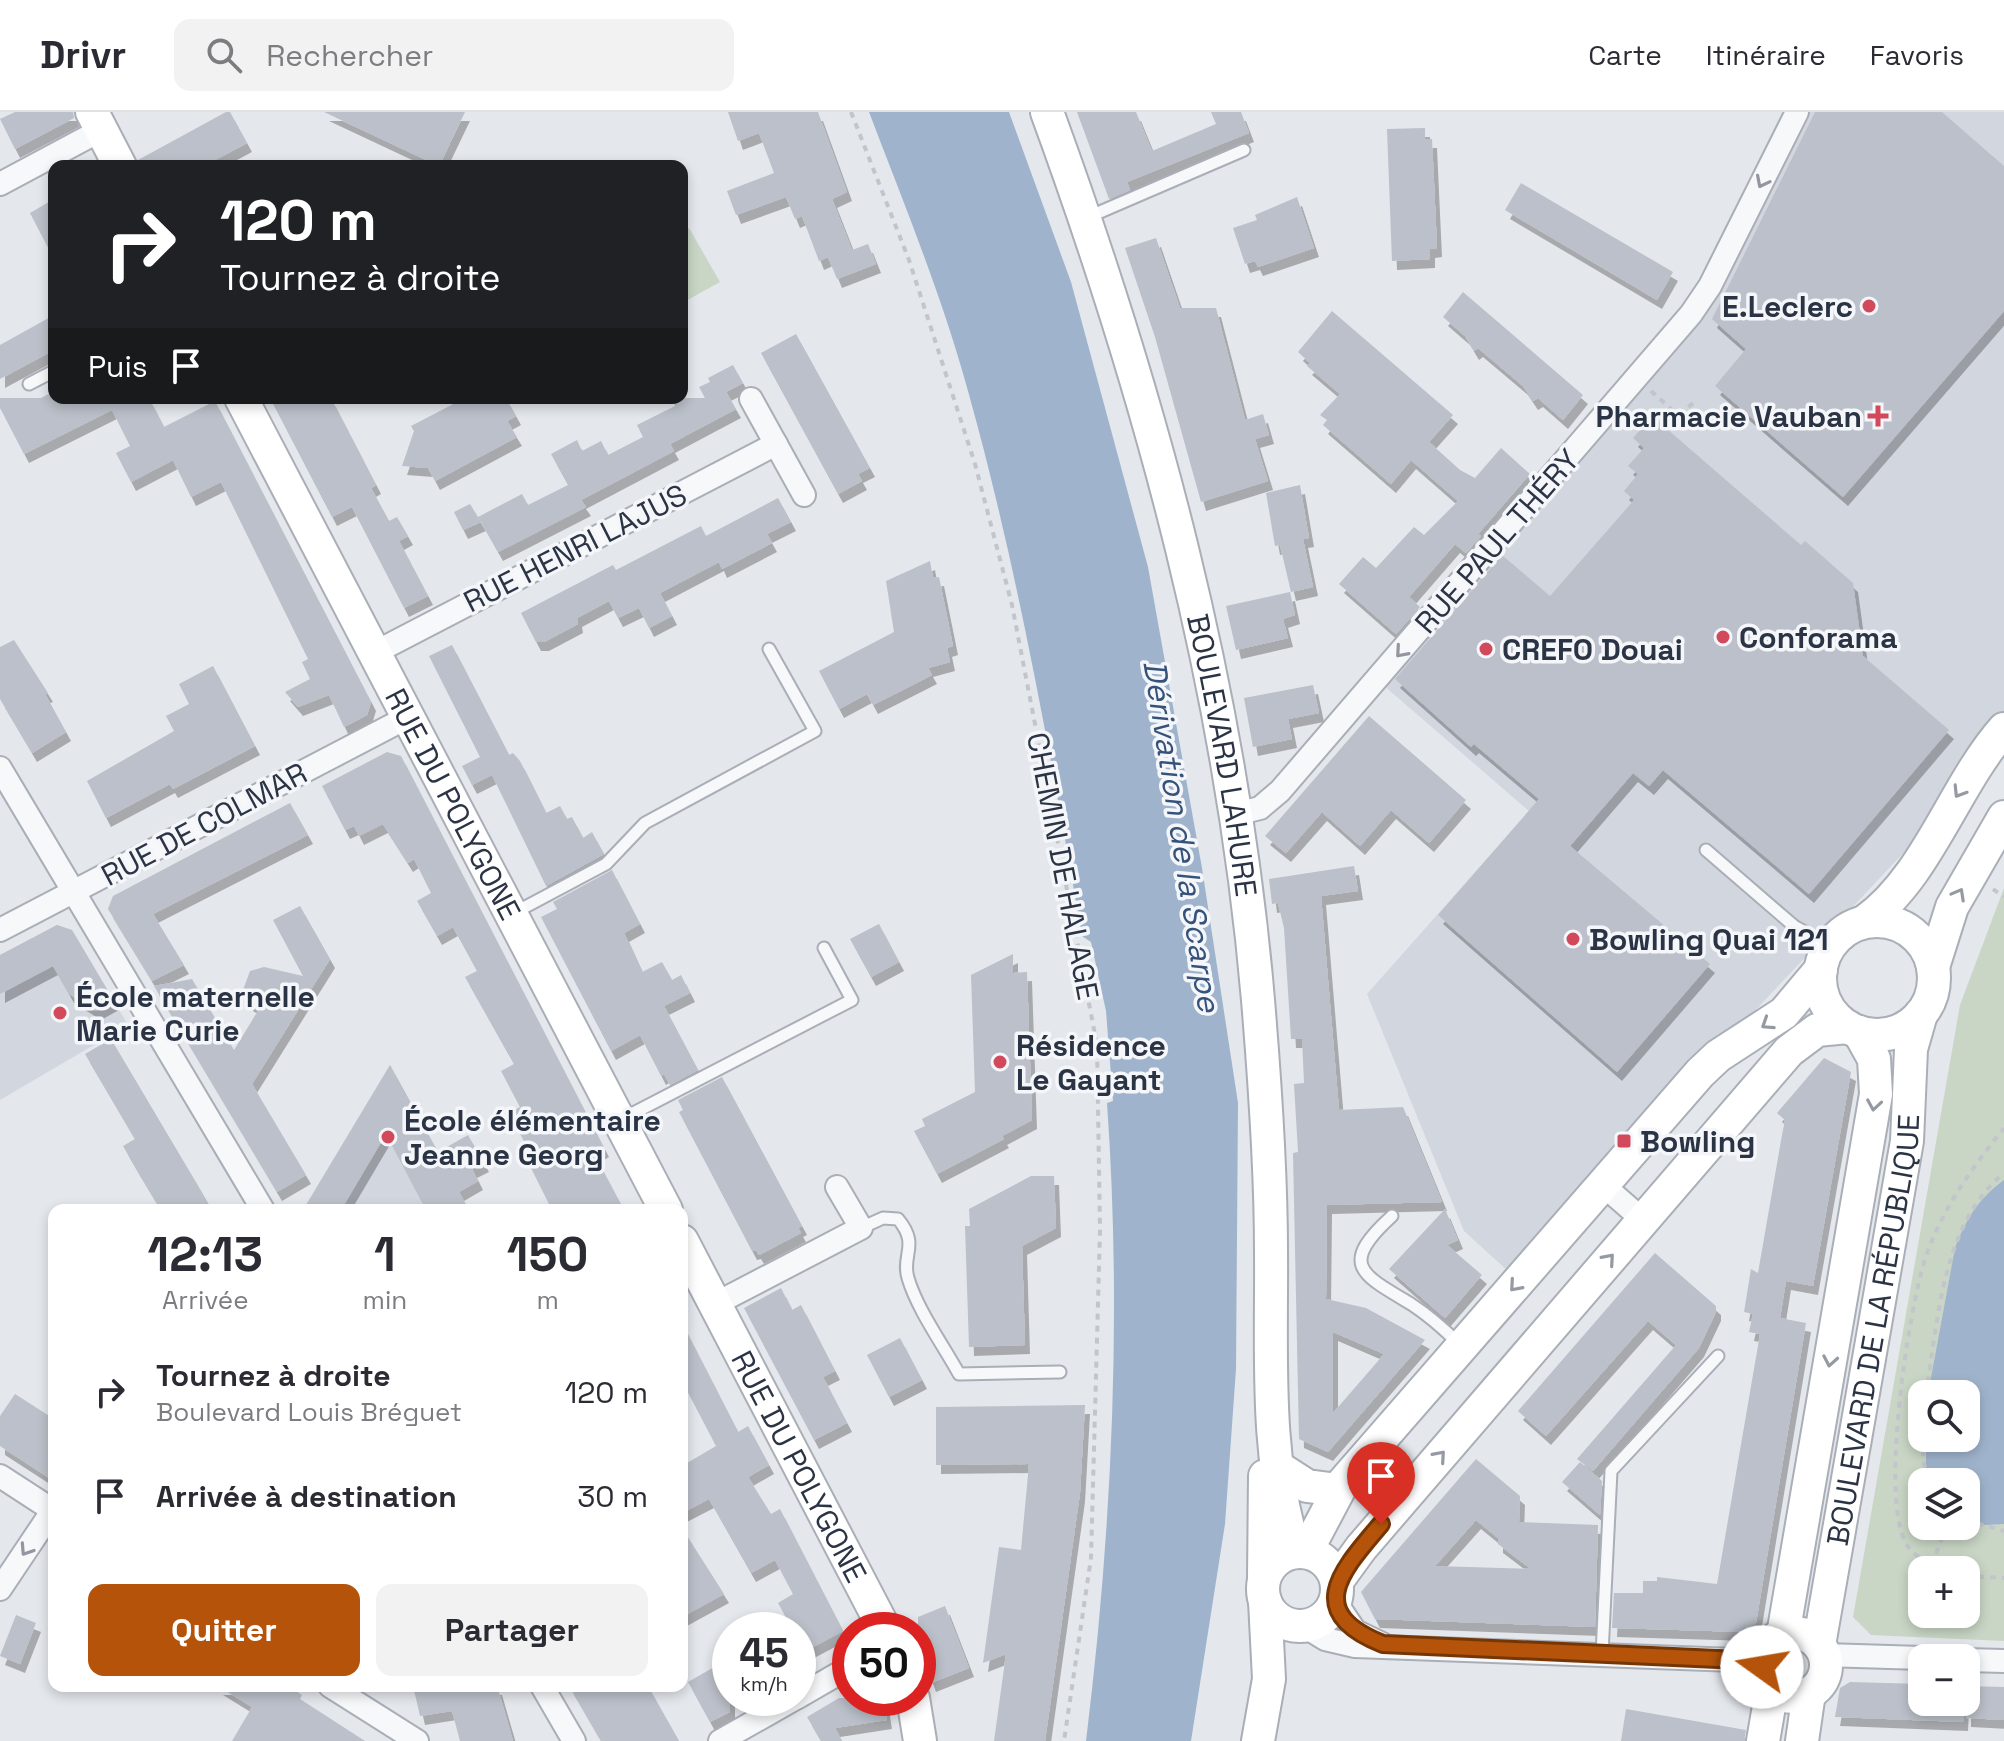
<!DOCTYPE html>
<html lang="fr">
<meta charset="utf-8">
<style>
:root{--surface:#fff;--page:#f2f2f3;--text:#2b2b33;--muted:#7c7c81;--line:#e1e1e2;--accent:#b45309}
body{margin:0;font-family:"Space Grotesk",sans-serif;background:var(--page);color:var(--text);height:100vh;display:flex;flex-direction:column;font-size:30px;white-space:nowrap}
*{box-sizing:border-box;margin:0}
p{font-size:26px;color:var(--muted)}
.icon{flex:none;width:44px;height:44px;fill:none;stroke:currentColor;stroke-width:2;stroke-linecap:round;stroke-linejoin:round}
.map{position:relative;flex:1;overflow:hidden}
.drawer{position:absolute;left:48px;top:1092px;width:640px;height:488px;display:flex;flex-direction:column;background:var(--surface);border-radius:16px;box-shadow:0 4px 12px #0003}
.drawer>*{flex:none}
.banner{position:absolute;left:48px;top:48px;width:640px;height:244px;border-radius:16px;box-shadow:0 4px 12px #0003;background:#202124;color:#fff;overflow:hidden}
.controls{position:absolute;left:1908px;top:1268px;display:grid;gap:16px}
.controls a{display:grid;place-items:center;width:72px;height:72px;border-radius:16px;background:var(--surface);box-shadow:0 4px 12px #0003;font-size:40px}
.speed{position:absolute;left:712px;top:1500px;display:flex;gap:16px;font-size:40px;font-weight:700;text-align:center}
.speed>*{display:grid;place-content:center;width:104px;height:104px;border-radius:50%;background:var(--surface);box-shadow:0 4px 12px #0003;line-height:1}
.speed small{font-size:20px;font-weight:400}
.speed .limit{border:12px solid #d22;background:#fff;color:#111}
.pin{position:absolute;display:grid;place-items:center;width:68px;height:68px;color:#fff;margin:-82px -34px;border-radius:50% 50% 50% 0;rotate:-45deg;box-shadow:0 0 8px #0007}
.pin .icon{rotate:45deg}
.me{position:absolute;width:88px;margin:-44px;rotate:283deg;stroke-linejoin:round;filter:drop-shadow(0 0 6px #0008)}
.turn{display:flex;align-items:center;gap:28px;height:168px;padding:0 40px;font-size:36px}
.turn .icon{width:104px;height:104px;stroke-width:2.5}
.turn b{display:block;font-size:56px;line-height:68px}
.then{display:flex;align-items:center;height:76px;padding:0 40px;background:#0003;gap:16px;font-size:30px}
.eta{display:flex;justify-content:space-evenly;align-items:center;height:136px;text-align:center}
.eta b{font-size:48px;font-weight:800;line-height:56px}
.primary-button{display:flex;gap:16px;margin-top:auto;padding:16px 40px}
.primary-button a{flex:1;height:92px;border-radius:16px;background:var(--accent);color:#fff;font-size:32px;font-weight:800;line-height:92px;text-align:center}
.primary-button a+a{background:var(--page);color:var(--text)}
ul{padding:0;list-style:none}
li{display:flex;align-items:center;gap:24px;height:104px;padding:0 40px}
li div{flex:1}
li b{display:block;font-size:30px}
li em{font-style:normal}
header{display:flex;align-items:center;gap:48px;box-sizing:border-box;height:112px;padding:0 40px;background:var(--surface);border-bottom:2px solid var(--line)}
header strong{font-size:38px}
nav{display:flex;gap:44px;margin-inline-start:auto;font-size:28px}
.search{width:560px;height:72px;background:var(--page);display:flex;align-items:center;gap:20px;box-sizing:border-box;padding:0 28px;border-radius:16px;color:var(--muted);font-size:30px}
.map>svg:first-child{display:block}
.built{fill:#d2d6de}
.green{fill:#c9d6c5;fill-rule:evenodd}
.water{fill:#9fb4cc}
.building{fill:#bbc0ca;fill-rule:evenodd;filter:url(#shadow)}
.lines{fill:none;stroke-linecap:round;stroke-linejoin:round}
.lane-casing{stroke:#a9aeb7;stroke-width:15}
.street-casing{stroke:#a9aeb7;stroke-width:26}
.secondary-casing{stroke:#a9aeb7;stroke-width:36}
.path{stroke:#c2c5cb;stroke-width:4;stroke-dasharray:6 6;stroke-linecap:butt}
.lane{stroke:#f7f8fa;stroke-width:11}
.street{stroke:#f7f8fa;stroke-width:22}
.secondary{stroke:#fff;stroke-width:32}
.oneway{stroke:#9196a0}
.oneway2{stroke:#959aa2}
.route-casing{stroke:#753606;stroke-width:20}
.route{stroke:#b45309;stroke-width:14}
.poi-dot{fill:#d1495b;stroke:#f4f6f9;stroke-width:3}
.labels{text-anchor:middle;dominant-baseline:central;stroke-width:7;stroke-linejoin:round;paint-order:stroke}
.poi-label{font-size:30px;font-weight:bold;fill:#2b3445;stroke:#f4f6f9;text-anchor:start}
.street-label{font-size:30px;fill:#2b3445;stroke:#f4f6f9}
.water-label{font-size:32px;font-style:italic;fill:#34527a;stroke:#f4f6f9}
</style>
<header>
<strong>Drivr</strong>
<div class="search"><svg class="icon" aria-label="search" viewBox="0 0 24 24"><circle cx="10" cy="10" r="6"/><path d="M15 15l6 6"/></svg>Rechercher</div>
<nav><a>Carte</a><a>Itinéraire</a><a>Favoris</a></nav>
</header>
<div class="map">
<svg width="2004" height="1629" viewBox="0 0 2004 1629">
<defs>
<filter id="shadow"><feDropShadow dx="5" dy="9" stdDeviation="0" flood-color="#0004"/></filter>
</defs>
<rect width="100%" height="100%" fill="#e4e7ec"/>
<g class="built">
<path d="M1790 0H2004V634L1509 1160 1464 1119 1367 882 1529 699 1375 566 1700 183Z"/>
<path d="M57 813 72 818 128 913 0 988V843Z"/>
<path d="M390 953 468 1098H303Z"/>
</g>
<g class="green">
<path d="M689 116 720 170 682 191V120Z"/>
<path d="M2004 776V1529L1871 1523 1853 1505 1960 893ZM1922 1282H1966V1326H1922ZM1922 1370H1966V1414H1922ZM1922 1458H1966V1502H1922Z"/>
</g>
<g class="water">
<path d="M869 0H1009L1071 170 1148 455 1202 756 1238 991 1236 1257 1225 1412 1191 1629H1086C1112 1419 1122 1202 1107 991L1113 989 1106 899 1091 830 1082 824C1050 641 1018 458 968 279 942 184 904 92 869 0Z"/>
<path d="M2004 1068V1412L1985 1413 1966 1405V1370H1933L1926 1356V1326H1966V1282H1928L1955 1136C1966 1107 1979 1086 2004 1068Z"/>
</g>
<g class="building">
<path d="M15 0H73L74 6 15 37 0 7Z"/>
<path d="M226 0H230L247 31 204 54H139L138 48Z"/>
<path d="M324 0H465L439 54Z"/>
<path d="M728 0H818L847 80 832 87 852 138 868 132 876 152 837 167 828 145 819 149 802 104 795 107 786 85 736 103 727 79 774 61 759 21 738 29Z"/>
<path d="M1077 0H1136L1152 39 1216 12 1211 0H1241L1249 21 1127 70 1130 78 1109 87Z"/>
<path d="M1815 0H1942L2004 54V199L1843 385 1715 274 1746 237 1712 207Z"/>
<path d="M1425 16V27H1432L1437 136 1430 137V147L1392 149 1387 17Z"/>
<path d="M1521 71 1673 160 1657 188 1505 98Z"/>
<path d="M1297 85 1314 136 1258 155 1255 149 1245 152 1233 116 1257 108 1255 103Z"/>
<path d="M54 87V147L30 101Z"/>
<path d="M1156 126 1180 196H1216L1245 308 1263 302 1269 323 1255 327 1268 369 1201 390 1155 225 1125 136Z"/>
<path d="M1463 180 1583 283 1563 308 1538 286 1533 289 1523 274 1478 236 1474 239 1465 224 1443 205Z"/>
<path d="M1332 199 1453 303 1429 330 1460 358 1475 366 1501 336 1530 362 1478 422 1481 424 1466 441 1455 432 1409 485 1420 495 1396 522 1339 472 1363 445 1376 456 1414 415 1424 423 1458 389 1411 348 1391 372 1323 313 1327 308 1320 303 1340 282 1307 254 1310 251 1298 240Z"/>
<path d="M54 203V238L0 267V233Z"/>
<path d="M796 222 870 356 858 362 862 369 838 382 761 241Z"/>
<path d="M733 253 743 271 726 280 736 297 670 332 674 339 581 388 586 395 498 440 478 405 522 382 528 393 568 373 551 342 577 328 582 339 601 329 608 343 643 325 637 313 675 294 671 286H705L699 275 710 270 708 266Z"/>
<path d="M54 279V286H149L164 315 215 289 371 590 367 603 344 615 329 583 298 595 285 580 310 567 302 550 308 547 221 370 191 385 173 348 131 370 116 341 130 334 112 298 24 342 0 296V286H41Z"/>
<path d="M270 286H331L376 373 371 376 389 409 397 405 408 424 399 429 428 484 404 496 352 395 332 405Z"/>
<path d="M465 286H506L516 304 507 309 517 325 435 369 428 356 402 354 414 319 411 314Z"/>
<path d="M1652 304 1801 433 1805 429 1853 471 1863 544 1949 618 1809 782 1663 658 1649 674 1633 661 1570 734 1710 852 1617 960 1438 803 1539 687 1474 632 1471 635 1395 567 1502 443 1550 484 1634 388 1624 379 1638 362 1628 354 1644 336 1633 326Z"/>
<path d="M1300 373 1309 426 1303 427 1313 475 1291 480 1280 433 1275 434 1266 381Z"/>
<path d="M778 386 791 410 767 422 772 431 722 457 719 450 660 481 672 504 649 516 639 496 618 506 609 489 577 506 578 512 544 530H536L521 501 613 453 616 458 701 414 706 424Z"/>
<path d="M470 392 481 410 463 418 454 400Z"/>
<path d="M930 449 933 466 939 465 953 534 947 536 950 550 928 556 932 563 873 593 867 582 839 597 819 559 894 520 886 469Z"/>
<path d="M1290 480 1295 503 1283 507 1288 526 1236 538 1226 494Z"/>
<path d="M14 528 48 581 45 582 66 620 32 641 0 587V535Z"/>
<path d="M452 533 509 643 513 641 520 649 546 701 560 694 567 707 572 705 583 726 592 720 604 742 546 774 492 663 472 673 462 654 480 645 429 544Z"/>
<path d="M213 554 255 634 173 677 170 672 106 706 87 669 174 619 166 604 189 592 179 572Z"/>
<path d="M1313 573 1319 601 1288 607 1292 627 1253 635 1244 586Z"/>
<path d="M1369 604 1466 688 1429 731 1391 698 1360 734 1322 700 1286 741 1265 724Z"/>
<path d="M387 640 401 644 604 1036 594 1042 624 1098H552L528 1050 534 1048 509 1001 520 995 501 959 514 952 465 865 477 859 453 815 437 824 417 789 431 781 414 747 408 751 383 712 359 724 354 714 345 718 322 674Z"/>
<path d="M290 691 308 723 153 802 184 853 152 869 108 797 113 784Z"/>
<path d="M1354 754 1358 779 1321 784 1339 998 1403 995 1442 1090 1327 1093 1326 1187 1366 1196 1425 1228 1328 1340 1299 1327 1293 1041 1298 1040 1294 972 1304 971 1302 927H1291L1284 816 1278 791 1272 792 1269 767ZM1333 1220 1384 1242 1333 1301Z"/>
<path d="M612 758 640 812 624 821 642 860 662 850 672 868 681 863 690 881 664 894 698 958 670 973 664 962 661 964 640 923 611 939 541 805 557 797 553 790Z"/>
<path d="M300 794 330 847 252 972 306 1063 277 1080 154 874 192 867 234 938 259 897 248 890 243 878 250 859 264 855 303 864 273 808Z"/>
<path d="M879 812 899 850 871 865 850 827Z"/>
<path d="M57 813 72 818 114 889 96 899 69 882 53 854 0 882V843Z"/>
<path d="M1013 842V861L1027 860 1032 1008 1002 1024 1004 1027 937 1062 914 1019 925 1014 922 1007 975 980 971 863Z"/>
<path d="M111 927 200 1077 212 1098H161L135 1055 123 1034 135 1027 85 942Z"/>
<path d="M1824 946 1851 960 1813 1174 1786 1169 1780 1206 1806 1211 1756 1511 1744 1520 1612 1516 1614 1481H1643V1469H1657V1465L1717 1472 1760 1222 1749 1220 1753 1202 1744 1200 1751 1157 1758 1161 1782 1023 1785 1008 1777 1001Z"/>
<path d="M390 953 438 1040 468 1023 484 1051 472 1057 478 1069 459 1080 469 1098H426L386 1022 341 1098H303Z"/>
<path d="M722 965 802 1114 798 1116 801 1121 759 1143 756 1138 752 1139 679 1000 683 998 678 988Z"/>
<path d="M1031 1064H1054L1056 1116 1022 1134 1025 1233 969 1235 965 1114H970L969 1097Z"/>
<path d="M1445 1097 1458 1128 1447 1133 1482 1163 1445 1206 1389 1157Z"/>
<path d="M1655 1141 1716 1194V1200L1699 1236 1593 1359 1577 1347 1676 1233 1648 1209 1546 1324 1518 1299Z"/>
<path d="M781 1176 792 1198 801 1193 835 1259 823 1265 847 1311 814 1328 744 1196Z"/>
<path d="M682 1211 738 1320 748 1314 769 1353 748 1365 771 1402 780 1397 843 1519 798 1543V1518H793L778 1491 793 1482 775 1448 751 1461 709 1387 682 1401V1354L716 1334 682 1269Z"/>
<path d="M900 1226 922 1268 889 1285 867 1243Z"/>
<path d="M15 1282 54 1307V1369L0 1334V1304Z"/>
<path d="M1085 1293 1080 1381 1045 1629H994L1006 1542 983 1551 999 1435 1021 1438 1029 1352 936 1353V1295Z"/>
<path d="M1476 1347 1520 1384 1519 1410 1598 1413 1595 1515 1375 1507 1361 1480ZM1476 1408 1498 1426V1432L1531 1457 1435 1454Z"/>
<path d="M1580 1350 1602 1369 1600 1403 1562 1370Z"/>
<path d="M682 1416 724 1482 682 1505Z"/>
<path d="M945 1494 969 1556 931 1571 918 1535V1505Z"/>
<path d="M16 1503 36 1511 20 1552 0 1544Z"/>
<path d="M730 1546V1600L710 1610 688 1570Z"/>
<path d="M1850 1570 1922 1572V1590H1964L1963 1610 1835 1605 1840 1576Z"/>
<path d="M218 1574H288L302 1583 300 1587 365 1629H232L252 1595Z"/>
<path d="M413 1574H497L513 1629H460L452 1599 420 1604Z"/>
<path d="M569 1574H648L679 1629H601Z"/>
<path d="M1966 1574 2004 1575V1608L1966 1606Z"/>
<path d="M839 1586H877L884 1590 887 1608 835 1616 842 1629H821L807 1605Z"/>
<path d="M1626 1597 1746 1618 1744 1629H1621Z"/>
</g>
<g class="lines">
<defs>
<g id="lane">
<path d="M1086 106 1244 38"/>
<path d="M29 272 54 259"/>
<path d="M1706 738 1794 814 1830 834"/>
<path d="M512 802 606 752 645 711 815 619 769 537"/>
<path d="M620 1008 852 888 824 836"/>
<path d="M1392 1104C1338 1153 1361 1162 1411 1192 1428 1203 1444 1217 1459 1232"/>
<path d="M861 1116 883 1106 898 1107C920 1133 901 1143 908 1166 917 1197 943 1233 959 1262L1060 1260"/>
<path d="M1602 1542 1611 1359 1718 1244"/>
</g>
<g id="street">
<path d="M0 72 101 18"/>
<path d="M751 287 804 383"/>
<path d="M374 541 776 332"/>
<path d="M0 656 263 1098"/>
<path d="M1236 702 1260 696 1280 679 1691 202 1710 174 1797 0"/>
<path d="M0 818 408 605"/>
<path d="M1603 1073 1643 1108"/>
<path d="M715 1192 861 1116 837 1075"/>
<path d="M0 1364 54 1399"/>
<path d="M0 1477 53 1398"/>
<path d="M1335 1489 1355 1519 1382 1532"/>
<path d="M1304 1514 1325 1527 1355 1534 1762 1549"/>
<path d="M1824 1543 1922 1546"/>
<path d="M1966 1548 2004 1549"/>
<path d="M330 1574 417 1629"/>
<path d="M542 1574 574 1629"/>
<path d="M798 1585 850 1555"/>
<path d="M720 1629 796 1586"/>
</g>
<g id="secondary">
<path d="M92 0 120 54"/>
<path id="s1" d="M1047 0C1152 287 1232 583 1258 888 1265 972 1271 1055 1271 1139 1272 1238 1264 1344 1295 1440"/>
<path id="s2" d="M241 286 666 1098"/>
<circle cx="1877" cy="866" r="57"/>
<path d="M1864 810C1927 766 1953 675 2004 617"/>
<path d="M1933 855 1952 795 2004 705"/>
<path id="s3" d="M682 1129 885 1518"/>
<path d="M1279 1356 1307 1374 1338 1378"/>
<circle cx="1300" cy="1477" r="37"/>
<path d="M1306 1440 1342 1372 1700 961 1718 944 1784 901 1821 857"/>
<path d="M1264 1466 1265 1364"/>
<path d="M1337 1469 1361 1436 1789 939 1817 918 1848 915"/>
<circle cx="1794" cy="1553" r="32"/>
<path d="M1783 1523 1876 982 1874 947 1859 920"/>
<path id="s4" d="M1819 1533 1907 1029 1911 937 1921 902"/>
<path d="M913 1586 920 1629"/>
<path d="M1258 1629 1269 1567 1265 1489"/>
<path d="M1763 1629 1772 1577"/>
<path d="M1802 1629 1809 1581"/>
</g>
</defs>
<use href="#lane" class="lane-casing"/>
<use href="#street" class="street-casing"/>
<use href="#secondary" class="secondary-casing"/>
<g class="path">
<path d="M851 0 909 148 975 352 1012 493 1097 933 1100 1118 1091 1446 1064 1629"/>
<path d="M1651 279 1677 302 1697 289"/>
<path d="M1993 777 2004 785"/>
<path d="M1926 1282C1938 1208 1942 1112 2004 1061"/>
<path d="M1924 1326 1923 1349 1930 1370"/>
<path d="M1966 1408 2004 1419"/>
<path d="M1932 1453 1946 1414"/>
<path d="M1939 1458C1930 1452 1916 1445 1909 1436 1877 1396 1909 1197 1925 1147 1942 1097 1972 1056 2004 1016"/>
<path d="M1966 1464 2004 1466"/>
</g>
<use href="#lane" class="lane"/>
<use href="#street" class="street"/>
<use href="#secondary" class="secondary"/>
</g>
<defs><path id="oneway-chevron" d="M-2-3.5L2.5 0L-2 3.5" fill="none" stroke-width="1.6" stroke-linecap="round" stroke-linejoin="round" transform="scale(2)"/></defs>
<g class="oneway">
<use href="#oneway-chevron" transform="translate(1762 70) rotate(117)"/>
<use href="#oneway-chevron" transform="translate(1401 540) rotate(131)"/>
<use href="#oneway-chevron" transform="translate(26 1438) rotate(123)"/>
</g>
<g class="oneway2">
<use href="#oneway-chevron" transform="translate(1959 680) rotate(122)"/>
<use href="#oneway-chevron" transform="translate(1959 782) rotate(-61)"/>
<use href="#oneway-chevron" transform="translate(1767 912) rotate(147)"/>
<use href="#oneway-chevron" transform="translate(1874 993) rotate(99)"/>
<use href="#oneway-chevron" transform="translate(1609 1147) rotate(-49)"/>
<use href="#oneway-chevron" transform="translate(1515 1174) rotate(131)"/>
<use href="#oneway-chevron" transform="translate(1830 1249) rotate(100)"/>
<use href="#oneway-chevron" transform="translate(1440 1344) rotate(-49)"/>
</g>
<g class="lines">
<defs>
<path id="route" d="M1381 1412C1342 1458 1302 1500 1383 1532L1762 1549V1555"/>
</defs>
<use href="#route" class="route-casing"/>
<use href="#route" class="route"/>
</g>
<g class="poi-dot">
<circle cx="1869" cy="194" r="8"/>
<path d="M1874 292h8v8h8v8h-8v8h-8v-8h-8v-8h8z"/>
<circle cx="1723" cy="525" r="8"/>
<circle cx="1486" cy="537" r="8"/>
<circle cx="1573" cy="827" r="8"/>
<circle cx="60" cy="901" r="8"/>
<circle cx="1000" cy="950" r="8"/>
<circle cx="388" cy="1025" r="8"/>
<rect x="1616" y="1021" width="16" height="16" rx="4"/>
</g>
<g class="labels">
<g class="poi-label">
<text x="1853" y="194" text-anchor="end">E.Leclerc</text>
<text x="1862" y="304" text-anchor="end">Pharmacie Vauban</text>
<text x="1739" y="525">Conforama</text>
<text x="1502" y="537">CREFO Douai</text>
<text x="1589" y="827">Bowling Quai 121</text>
<text x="76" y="884">École maternelle<tspan x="76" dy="34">Marie Curie</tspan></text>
<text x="1016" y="933">Résidence<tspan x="1016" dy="34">Le Gayant</tspan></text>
<text x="404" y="1008">École élémentaire<tspan x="404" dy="34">Jeanne Georg</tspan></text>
<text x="1640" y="1029">Bowling</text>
</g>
<g class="street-label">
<text transform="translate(1497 429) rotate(-49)">RUE PAUL THÉRY</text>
<text transform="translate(575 436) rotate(-27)">RUE HENRI LAJUS</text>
<text stroke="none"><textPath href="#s1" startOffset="668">BOULEVARD LAHURE</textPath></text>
<text stroke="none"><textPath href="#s2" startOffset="458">RUE DU POLYGONE</textPath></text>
<text transform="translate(204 712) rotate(-28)">RUE DE COLMAR</text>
<text transform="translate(1063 754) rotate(79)">CHEMIN DE HALAGE</text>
<text stroke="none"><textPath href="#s4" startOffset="320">BOULEVARD DE LA RÉPUBLIQUE</textPath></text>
<text stroke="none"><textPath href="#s3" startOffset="254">RUE DU POLYGONE</textPath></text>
</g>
<g class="water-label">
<text transform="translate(1182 724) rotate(81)">Dérivation de la Scarpe</text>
</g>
</g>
</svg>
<div class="controls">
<a><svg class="icon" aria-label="search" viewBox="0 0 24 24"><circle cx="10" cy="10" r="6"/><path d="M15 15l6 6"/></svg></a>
<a><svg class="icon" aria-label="layers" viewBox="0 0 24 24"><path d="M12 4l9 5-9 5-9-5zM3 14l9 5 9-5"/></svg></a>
<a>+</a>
<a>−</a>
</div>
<div class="speed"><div>45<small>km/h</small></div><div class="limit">50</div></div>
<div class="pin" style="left:1381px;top:1412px;background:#d93025"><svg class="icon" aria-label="arrive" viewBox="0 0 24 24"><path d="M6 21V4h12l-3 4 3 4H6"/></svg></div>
<svg class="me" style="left:1762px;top:1555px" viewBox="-20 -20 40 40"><circle r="19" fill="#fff"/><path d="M0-13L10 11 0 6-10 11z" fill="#b45309"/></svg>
<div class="banner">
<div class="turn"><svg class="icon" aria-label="right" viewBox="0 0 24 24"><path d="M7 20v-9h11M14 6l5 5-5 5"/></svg><div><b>120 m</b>Tournez à droite</div></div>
<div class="then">Puis<svg class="icon" aria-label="arrive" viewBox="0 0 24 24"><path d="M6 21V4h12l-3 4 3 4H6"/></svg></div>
</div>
<section class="drawer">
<div class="eta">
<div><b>12:13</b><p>Arrivée</p></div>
<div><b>1</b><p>min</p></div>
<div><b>150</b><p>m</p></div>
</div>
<ul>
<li><svg class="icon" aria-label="right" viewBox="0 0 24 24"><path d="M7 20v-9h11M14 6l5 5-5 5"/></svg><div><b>Tournez à droite</b><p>Boulevard Louis Bréguet</p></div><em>120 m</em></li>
<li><svg class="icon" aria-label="arrive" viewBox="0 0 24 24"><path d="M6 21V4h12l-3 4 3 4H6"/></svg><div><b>Arrivée à destination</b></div><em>30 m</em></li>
</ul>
<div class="primary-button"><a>Quitter</a><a>Partager</a></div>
</section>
</div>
